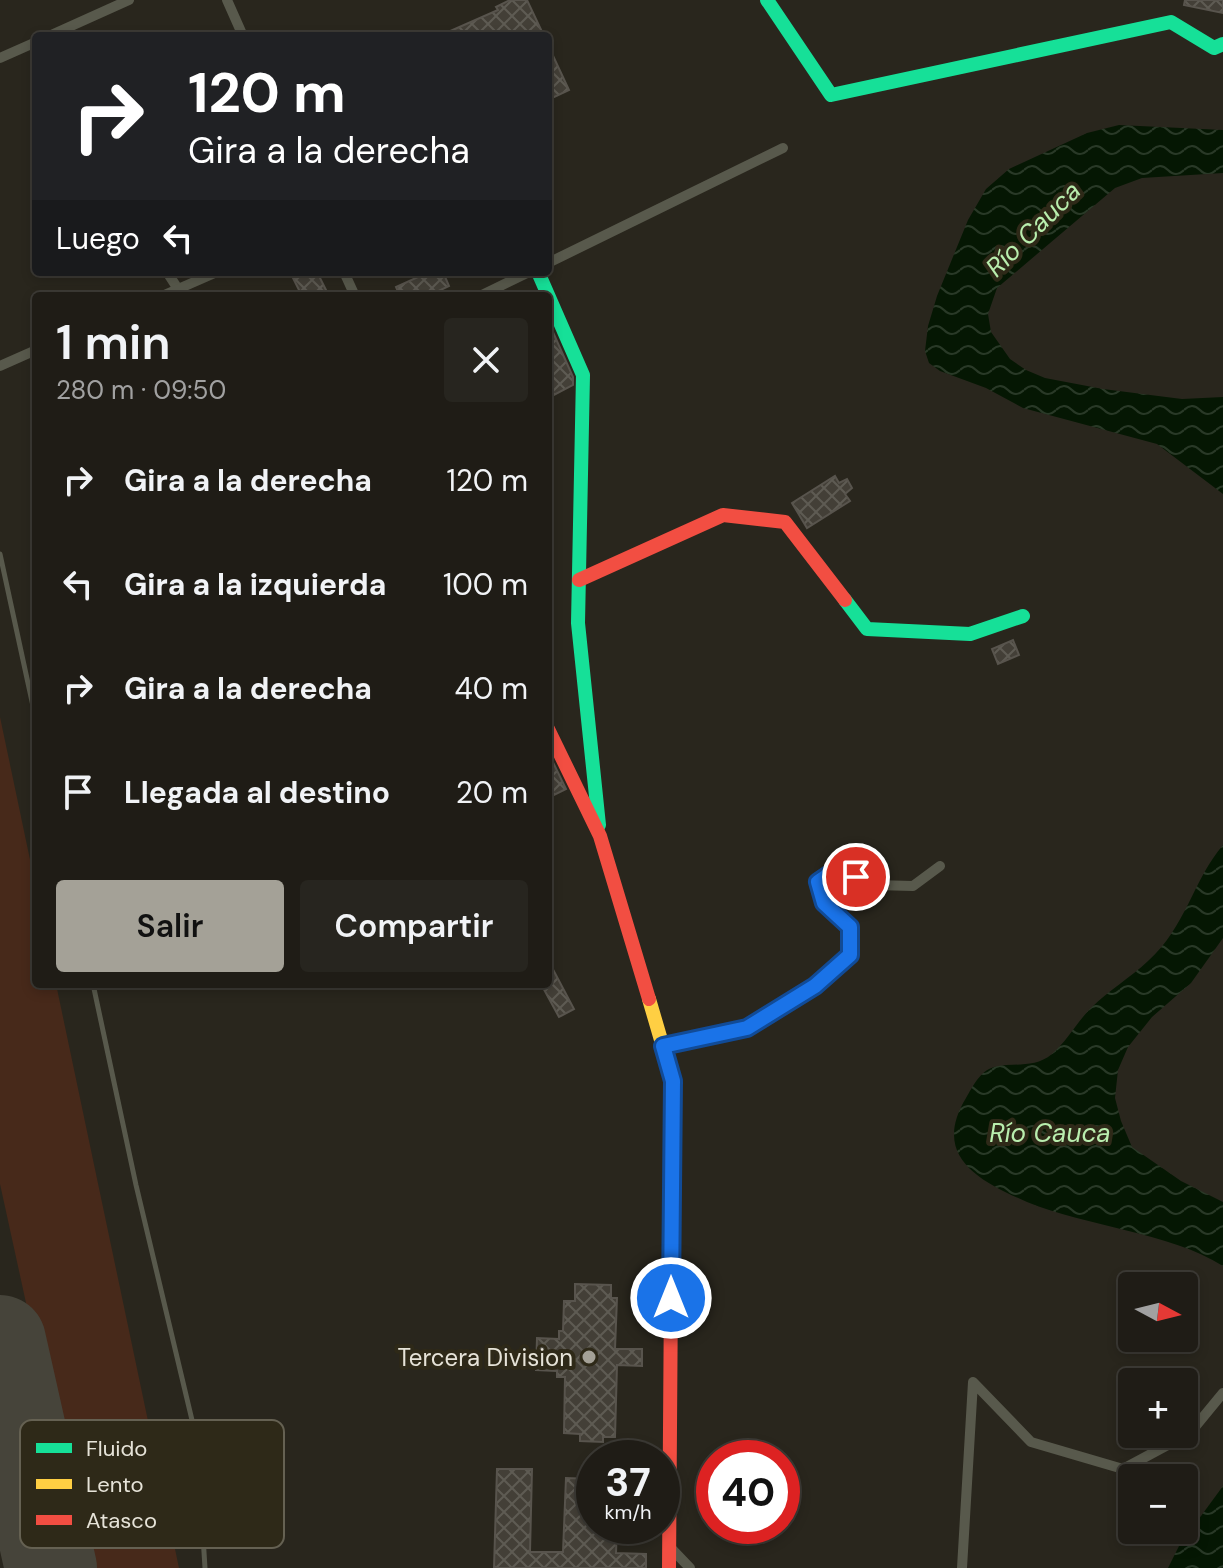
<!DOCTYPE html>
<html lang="es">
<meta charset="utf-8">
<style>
:root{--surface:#1f1c16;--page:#27251f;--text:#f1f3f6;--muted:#a1a1a1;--line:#3c3a35;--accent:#a4a197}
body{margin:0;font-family:"DM Sans",sans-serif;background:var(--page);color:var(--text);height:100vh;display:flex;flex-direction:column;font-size:30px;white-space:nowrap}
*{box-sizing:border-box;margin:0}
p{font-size:26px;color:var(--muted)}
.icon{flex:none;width:44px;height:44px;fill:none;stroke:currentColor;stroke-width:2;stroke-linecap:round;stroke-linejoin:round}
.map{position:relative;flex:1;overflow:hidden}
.sheet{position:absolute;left:32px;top:292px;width:520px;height:696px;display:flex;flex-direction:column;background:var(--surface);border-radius:8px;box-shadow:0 4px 12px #0003,0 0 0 2px var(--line)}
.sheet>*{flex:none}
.banner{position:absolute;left:32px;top:32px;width:520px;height:244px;border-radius:8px;box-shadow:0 4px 12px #0003,0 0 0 2px var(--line);background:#202124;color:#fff;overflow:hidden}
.needle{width:52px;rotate:97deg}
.tools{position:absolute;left:1118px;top:1272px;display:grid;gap:16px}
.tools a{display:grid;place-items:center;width:80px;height:80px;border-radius:8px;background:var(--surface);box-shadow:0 4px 12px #0003,0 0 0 2px var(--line);font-size:40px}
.speed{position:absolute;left:576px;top:1440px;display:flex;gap:16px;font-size:40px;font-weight:700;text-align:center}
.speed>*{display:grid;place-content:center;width:104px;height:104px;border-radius:50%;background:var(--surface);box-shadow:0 4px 12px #0003,0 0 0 2px var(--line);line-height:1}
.speed small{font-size:20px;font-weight:400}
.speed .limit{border:12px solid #d22;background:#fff;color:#111}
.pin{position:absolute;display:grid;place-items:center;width:68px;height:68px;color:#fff;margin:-34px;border:4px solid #fff;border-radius:50%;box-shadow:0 2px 8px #0007}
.me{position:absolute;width:88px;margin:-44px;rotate:0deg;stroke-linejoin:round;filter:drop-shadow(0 0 6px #0008)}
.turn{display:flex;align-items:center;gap:28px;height:168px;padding:0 24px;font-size:36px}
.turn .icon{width:104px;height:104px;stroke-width:2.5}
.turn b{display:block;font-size:56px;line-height:68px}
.then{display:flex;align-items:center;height:76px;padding:0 24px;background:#0003;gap:16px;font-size:30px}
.round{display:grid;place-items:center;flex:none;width:84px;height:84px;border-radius:8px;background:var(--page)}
.overview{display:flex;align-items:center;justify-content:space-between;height:136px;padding:0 24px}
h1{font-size:48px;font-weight:600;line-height:60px}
.cta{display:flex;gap:16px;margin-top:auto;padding:16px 24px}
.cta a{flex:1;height:92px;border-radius:8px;background:var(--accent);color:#111;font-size:32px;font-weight:600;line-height:92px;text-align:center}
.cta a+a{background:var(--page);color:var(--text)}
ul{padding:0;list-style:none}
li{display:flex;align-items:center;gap:24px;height:104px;padding:0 24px}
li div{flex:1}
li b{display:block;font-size:30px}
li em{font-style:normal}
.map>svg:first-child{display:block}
.grass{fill:#47291a}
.water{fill:url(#water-waves)}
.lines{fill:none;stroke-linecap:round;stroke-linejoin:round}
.runway{stroke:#46443a;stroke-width:92}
.building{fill:url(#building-cross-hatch);stroke:#58544d;stroke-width:2}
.lane{stroke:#58594c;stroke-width:5}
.street{stroke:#58594c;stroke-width:10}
.fast{stroke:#16e098;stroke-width:14}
.slow{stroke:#ffcf43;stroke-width:14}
.jam{stroke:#f24e42;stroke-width:14}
.route-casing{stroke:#114b97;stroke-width:20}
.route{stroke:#1a73e8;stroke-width:14}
.poi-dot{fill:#a4a197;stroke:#2e2918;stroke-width:3}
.labels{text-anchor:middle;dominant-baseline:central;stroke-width:8;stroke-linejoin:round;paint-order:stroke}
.poi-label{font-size:24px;fill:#e6e3d8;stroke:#2e2918;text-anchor:end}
.water-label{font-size:26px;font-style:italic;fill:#b9eeae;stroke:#2e2918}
.key{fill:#2e2918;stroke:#656152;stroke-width:2}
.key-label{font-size:22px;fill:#e6e3d8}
</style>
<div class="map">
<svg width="1223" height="1568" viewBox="0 0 1223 1568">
<defs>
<pattern id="water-waves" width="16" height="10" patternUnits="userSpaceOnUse" patternTransform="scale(2)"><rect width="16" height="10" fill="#051703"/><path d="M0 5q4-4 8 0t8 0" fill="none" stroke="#293927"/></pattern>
<pattern id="building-cross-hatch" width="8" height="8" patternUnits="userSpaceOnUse" patternTransform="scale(2)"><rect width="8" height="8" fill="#433f37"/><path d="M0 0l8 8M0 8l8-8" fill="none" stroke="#5e5b53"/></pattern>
</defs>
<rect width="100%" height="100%" fill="#29261d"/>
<path class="grass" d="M0 717 36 888V984H56L179 1568H84L0 1184Z"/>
<g class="water">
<path d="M1119 125 1223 130V173L1142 178 1115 188 997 288 988 314 991 332 1010 359 1026 370 1045 378 1103 389 1182 399 1223 397V494L1157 444 1023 408 986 388 940 371 929 363 925 351 928 326 937 296 968 220 986 189 1009 169 1087 133Z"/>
<path d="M1223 845V938L1191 983 1152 1017 1128 1047 1118 1070 1115 1098 1121 1121 1132 1147 1181 1181 1223 1202V1266C1169 1232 1088 1227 1027 1202 979 1181 931 1156 966 1098 973 1086 980 1071 994 1067 1014 1062 1034 1069 1052 1054 1067 1041 1077 1022 1091 1008 1109 990 1130 978 1148 961 1186 927 1193 880 1223 845Z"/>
<path d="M1223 1486V1568H1168L1179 1546Z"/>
</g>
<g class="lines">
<path class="runway" d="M0 1341 51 1568"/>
</g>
<g class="building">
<path d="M510 0H527L544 36H439L498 10 496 7Z"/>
<path d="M1185 0H1223V13L1184 5Z"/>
<path d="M548 45 569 90 548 100Z"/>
<path d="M290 272H317L329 296H302Z"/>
<path d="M429 272H443L449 286 428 296H400L396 287Z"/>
<path d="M548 321 573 377V385L548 398V372L552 370 548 361Z"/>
<path d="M835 476 839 483 847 479 852 488 845 494 850 501 807 528 792 503Z"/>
<path d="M1013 640 1019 655 998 664 992 649Z"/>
<path d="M548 752 566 789 548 798Z"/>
<path d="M548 960 574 1009 559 1017 541 984H548Z"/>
<path d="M575 1284 611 1285V1298H617L615 1349H642V1366L617 1365 615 1437H603V1442L580 1441V1434L564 1433 565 1377H557V1371L536 1370 537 1338 559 1339V1331H563L564 1301H575Z"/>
<path d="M497 1469H532L530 1552H563L566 1478 594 1479V1526H617L616 1553 646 1554V1568H494Z"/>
</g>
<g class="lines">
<g class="lane">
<path d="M0 554 36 720"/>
<path d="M93 984 136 1185 197 1441 205 1568"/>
</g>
<g class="street">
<path d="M227 0 243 36"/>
<path d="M49 36 129 0"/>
<path d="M0 58 36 42"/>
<path d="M548 263 783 148"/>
<path d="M167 272 178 289"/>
<path d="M344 272 355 296"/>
<path d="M162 296 217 272"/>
<path d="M480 296 529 272"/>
<path d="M0 366 36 350"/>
<path d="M663 1046 747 1028 815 986 850 955V927L824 903 818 882 837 869 875 885 913 886 940 866"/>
<path d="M669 1546 690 1568"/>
<path d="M962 1568 973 1382 1031 1442 1123 1469 1190 1433 1223 1393"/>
</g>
<g class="fast">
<path d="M767 0 831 95 1171 22 1214 48 1223 44"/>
<path d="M538 272 583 375 578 623 599 825"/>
<path d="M845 600 867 629 970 634 1023 616"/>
</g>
<path class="slow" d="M649 999 673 1081 671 1288"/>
<g class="jam">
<path d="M579 580 723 515 785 522 845 600"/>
<path d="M548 729 600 836 649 999"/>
<path d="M669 1568 671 1288"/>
</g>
</g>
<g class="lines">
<defs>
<path id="route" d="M671 1298 673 1081 663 1046 747 1028 815 986 850 955V927L824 903 818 882 837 869 856 877"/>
</defs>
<use href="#route" class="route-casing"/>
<use href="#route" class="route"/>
</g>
<circle class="poi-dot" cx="589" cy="1357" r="8"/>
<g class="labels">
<g class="poi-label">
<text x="573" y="1357">Tercera Division</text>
</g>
<g class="water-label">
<text transform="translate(1033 229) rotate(-45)">Río Cauca</text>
<text x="1050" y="1133">Río Cauca</text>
</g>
</g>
<rect x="20" y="1420" width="264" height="128" rx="12" class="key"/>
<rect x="36" y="1443" width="36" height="10" fill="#16e098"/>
<rect x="36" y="1479" width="36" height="10" fill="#ffcf43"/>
<rect x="36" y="1515" width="36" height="10" fill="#f24e42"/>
<g class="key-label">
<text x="86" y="1456">Fluido</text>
<text x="86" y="1492">Lento</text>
<text x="86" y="1528">Atasco</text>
</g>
</svg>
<div class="tools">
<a><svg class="needle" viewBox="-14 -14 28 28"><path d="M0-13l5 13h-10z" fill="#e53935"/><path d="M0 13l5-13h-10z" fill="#a1a1a1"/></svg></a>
<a>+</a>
<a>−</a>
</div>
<div class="speed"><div>37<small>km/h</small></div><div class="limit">40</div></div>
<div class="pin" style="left:856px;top:877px;background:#d93025"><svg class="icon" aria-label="arrive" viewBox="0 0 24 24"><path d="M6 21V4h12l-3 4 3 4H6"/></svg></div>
<svg class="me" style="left:671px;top:1298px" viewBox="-20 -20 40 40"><circle r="17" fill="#1a73e8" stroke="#fff" stroke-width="3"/><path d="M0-11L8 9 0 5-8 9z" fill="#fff"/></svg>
<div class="banner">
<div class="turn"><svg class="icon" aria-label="right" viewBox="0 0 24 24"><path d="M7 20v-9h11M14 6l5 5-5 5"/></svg><div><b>120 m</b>Gira a la derecha</div></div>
<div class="then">Luego<svg class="icon" aria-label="left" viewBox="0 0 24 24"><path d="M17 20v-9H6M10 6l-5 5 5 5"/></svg></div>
</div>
<section class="sheet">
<div class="overview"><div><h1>1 min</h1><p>280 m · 09:50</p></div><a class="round"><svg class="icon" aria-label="close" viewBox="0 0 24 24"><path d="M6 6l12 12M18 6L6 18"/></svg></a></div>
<ul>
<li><svg class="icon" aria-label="right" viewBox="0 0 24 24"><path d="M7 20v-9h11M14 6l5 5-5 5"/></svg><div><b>Gira a la derecha</b></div><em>120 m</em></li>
<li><svg class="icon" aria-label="left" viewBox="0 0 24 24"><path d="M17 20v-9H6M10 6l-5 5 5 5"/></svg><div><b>Gira a la izquierda</b></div><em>100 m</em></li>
<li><svg class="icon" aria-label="right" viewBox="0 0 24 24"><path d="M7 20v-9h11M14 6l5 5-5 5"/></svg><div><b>Gira a la derecha</b></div><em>40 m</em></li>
<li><svg class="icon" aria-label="arrive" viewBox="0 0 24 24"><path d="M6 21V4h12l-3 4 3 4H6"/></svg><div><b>Llegada al destino</b></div><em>20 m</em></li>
</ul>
<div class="cta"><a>Salir</a><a>Compartir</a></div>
</section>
</div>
